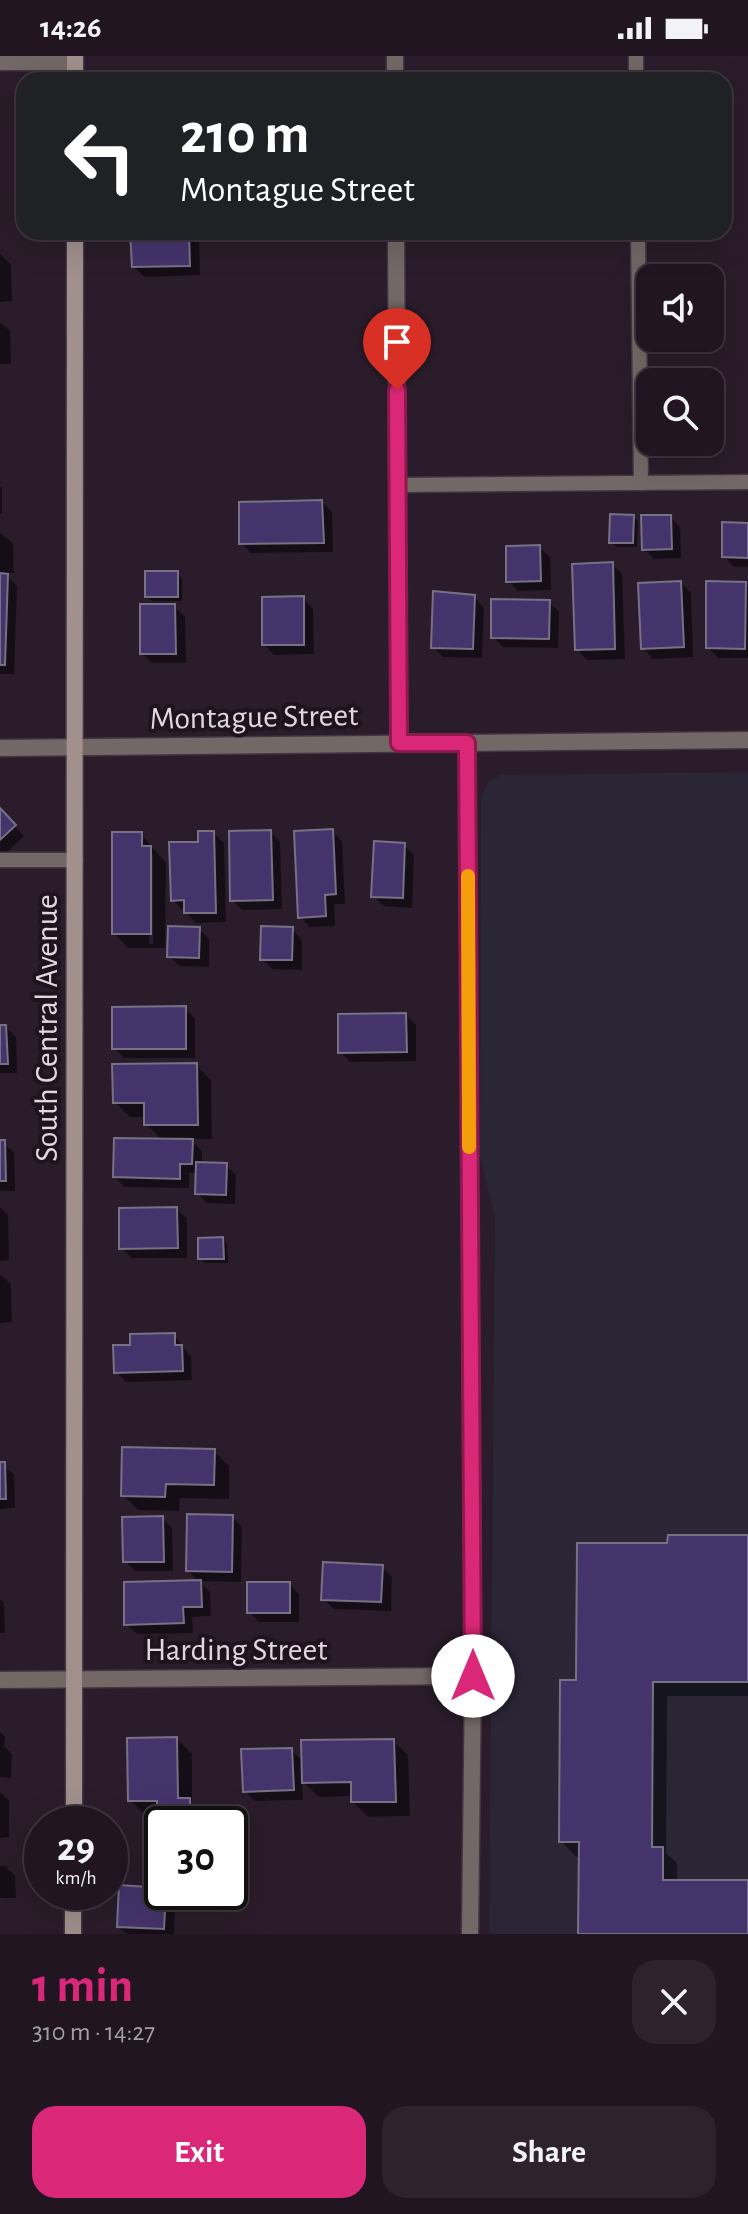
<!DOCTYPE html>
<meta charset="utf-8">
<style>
:root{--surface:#201520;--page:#2d222d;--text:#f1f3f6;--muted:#a29fa5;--line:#3d343e;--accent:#db2777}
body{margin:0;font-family:"Alegreya Sans",sans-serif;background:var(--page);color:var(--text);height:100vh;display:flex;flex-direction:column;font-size:30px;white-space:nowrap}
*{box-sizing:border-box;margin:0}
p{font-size:26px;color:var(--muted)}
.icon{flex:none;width:44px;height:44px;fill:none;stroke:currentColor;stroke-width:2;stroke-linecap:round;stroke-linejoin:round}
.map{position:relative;height:1878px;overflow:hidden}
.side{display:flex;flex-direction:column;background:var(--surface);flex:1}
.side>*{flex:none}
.banner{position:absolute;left:16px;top:16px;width:716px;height:168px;border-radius:24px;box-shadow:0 8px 32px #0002,0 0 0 2px var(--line);background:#202124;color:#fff;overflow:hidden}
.controls{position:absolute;left:636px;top:208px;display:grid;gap:16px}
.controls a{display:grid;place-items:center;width:88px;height:88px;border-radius:16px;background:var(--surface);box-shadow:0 8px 32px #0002,0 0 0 2px var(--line);font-size:40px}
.speed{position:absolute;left:24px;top:1750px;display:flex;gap:16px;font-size:40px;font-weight:700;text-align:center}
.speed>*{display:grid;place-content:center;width:104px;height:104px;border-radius:50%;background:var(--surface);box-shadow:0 8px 32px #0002,0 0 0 2px var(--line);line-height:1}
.speed small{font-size:20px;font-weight:400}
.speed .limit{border:4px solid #111;border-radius:12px;background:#fff;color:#111}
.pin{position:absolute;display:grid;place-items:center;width:68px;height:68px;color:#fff;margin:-82px -34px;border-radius:50% 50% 50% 0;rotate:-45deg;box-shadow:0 0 8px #0007}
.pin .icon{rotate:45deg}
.me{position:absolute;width:88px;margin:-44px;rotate:0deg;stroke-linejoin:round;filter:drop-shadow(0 0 6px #0008)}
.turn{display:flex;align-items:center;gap:28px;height:168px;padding:0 32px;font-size:36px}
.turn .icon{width:104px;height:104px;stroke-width:2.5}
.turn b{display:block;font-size:56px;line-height:68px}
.round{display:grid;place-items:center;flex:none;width:84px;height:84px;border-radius:24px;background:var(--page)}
.overview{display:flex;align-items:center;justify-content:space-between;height:136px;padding:0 32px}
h1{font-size:48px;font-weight:700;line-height:60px;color:var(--accent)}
.button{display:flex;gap:16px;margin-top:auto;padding:16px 32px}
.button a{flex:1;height:92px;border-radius:24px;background:var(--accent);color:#fff;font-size:32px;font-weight:700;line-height:92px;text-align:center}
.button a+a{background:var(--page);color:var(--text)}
.status{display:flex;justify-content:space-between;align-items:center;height:56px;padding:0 40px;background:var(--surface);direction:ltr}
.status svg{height:22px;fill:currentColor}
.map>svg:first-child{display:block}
.education{fill:#2a2636}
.shadow{fill:#0007;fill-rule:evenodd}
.building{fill:#45336b;stroke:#767185;stroke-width:2}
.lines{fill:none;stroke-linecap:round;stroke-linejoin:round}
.service-casing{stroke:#433643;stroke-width:17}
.minor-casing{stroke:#433643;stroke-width:19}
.tertiary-casing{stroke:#433643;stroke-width:19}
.secondary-casing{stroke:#433643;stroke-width:19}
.service{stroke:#726865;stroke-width:14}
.minor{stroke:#726865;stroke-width:16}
.tertiary{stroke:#726865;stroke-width:16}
.secondary{stroke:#a1908c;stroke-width:16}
.route-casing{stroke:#8e194d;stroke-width:20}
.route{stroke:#db2777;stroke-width:14}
.slow{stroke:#f59e0b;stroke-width:14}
.labels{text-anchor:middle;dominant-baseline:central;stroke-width:8;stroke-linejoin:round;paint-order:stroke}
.street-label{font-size:32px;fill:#e0d7df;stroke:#201320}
</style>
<div class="status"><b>14:26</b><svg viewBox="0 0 49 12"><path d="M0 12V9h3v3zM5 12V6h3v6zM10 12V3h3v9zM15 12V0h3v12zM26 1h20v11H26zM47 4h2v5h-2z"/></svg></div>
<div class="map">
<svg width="748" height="1878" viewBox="0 0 748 1878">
<rect width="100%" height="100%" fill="#2a1c2a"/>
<path class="education" d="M748 716V1878H489L495 1161 480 1101 481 740 488 726 501 719Z"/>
<g class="shadow">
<path d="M132 176H194L199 180 200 219 144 221 134 211Z"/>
<path d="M0 198 11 209 12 245 0 246Z"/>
<path d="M0 266 10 275 11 308H0Z"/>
<path d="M0 430 2 432V458H0Z"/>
<path d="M322 446 332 456 333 496 251 497 241 487Z"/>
<path d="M633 461 638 465 637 491H616L611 486Z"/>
<path d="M670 461 680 471 681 502 654 503 644 493Z"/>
<path d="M748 469V511H734L724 500Z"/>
<path d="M0 477 13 487 14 517H4L17 530 14 618H0Z"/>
<path d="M539 491 550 501 551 534 518 535 508 525Z"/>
<path d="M612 508 622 518 625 603 587 604 577 593Z"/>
<path d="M178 517 182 522V545H152L147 540Z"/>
<path d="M681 527 691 537 693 601 653 603 643 592Z"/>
<path d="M745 528 748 531V602H718L708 591Z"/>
<path d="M474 541 484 552 482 602 443 601 433 591Z"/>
<path d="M303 542 313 553 314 598 274 599 264 589Z"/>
<path d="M549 546 559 556 558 592 503 591 493 581Z"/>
<path d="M174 550 185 560 186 607H152L142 597Z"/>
<path d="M0 755 24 780 0 803Z"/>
<path d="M332 775 342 785 345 848H334L335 870 310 871 300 861Z"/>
<path d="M270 776 280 786 282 853 242 854 232 844Z"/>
<path d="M214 777 224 787 226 866 196 867 173 844 200 788Z"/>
<path d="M141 778 166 807 165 892H128L114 877ZM149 795 153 799V888H149Z"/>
<path d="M404 789 414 799 412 852 384 850 373 840Z"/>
<path d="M199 873 209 883V911L179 910 169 900Z"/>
<path d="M292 873 302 884V914L272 913 262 903Z"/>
<path d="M185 952 195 963V1002H124L114 992Z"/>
<path d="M406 959 416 969V1005L350 1006 340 996Z"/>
<path d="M0 971H6L16 981 17 1017H0Z"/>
<path d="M196 1009 211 1024 212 1083H190L202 1095V1109H226L236 1119 235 1148 207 1147 197 1137V1117H189V1132L125 1131 115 1121 162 1084 146 1068V1061H130L115 1046Z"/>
<path d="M0 1086 14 1096 15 1135H0Z"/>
<path d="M0 1151 8 1159 9 1204 0 1205Z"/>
<path d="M177 1153 187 1163V1202H132L121 1192Z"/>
<path d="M223 1183 227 1188 228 1207H205L200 1202Z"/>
<path d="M0 1218 11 1228 12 1266 0 1267Z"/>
<path d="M174 1279 191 1301 192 1324 126 1326 116 1316 132 1291Z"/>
<path d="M214 1395 229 1410V1443L180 1442 179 1455 138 1454 123 1439Z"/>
<path d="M0 1408 14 1418 15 1452 0 1453Z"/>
<path d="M232 1461 242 1471 241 1526 199 1525 210 1536 211 1560 192 1561 193 1577 137 1578 126 1568 200 1526 188 1515Z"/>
<path d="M162 1462 172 1472 173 1515H135L125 1505Z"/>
<path d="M748 1482V1640H667L666 1797 677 1807V1826H748V1878L575 1800 561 1785 578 1626 668 1489Z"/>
<path d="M382 1511 392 1521 391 1555 334 1553 323 1543Z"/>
<path d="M289 1528 299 1538V1566H259L249 1556Z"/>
<path d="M0 1543 4 1547 5 1577H0Z"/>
<path d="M0 1676 5 1680 4 1690 12 1698 11 1722 0 1721Z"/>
<path d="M177 1683 192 1698V1747L204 1759 205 1768H162V1772L159 1759H145L130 1744Z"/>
<path d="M393 1685 408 1699 410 1760 368 1761 353 1746V1740L319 1741 302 1725 303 1744 255 1745 245 1735 291 1694 304 1706Z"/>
<path d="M0 1736 9 1744V1781L0 1782Z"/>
<path d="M0 1810H5L15 1820 16 1842H0Z"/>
<path d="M162 1834 175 1844 174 1878H127L119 1871Z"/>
</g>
<g class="building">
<path d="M130 176H189L190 210 132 211Z"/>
<path d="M322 444 324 487 239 488V446Z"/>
<path d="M610 458 634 459 633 487H609Z"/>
<path d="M641 459H671L672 493 642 494Z"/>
<path d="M722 466 748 467V502L722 501Z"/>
<path d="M540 489 541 525 506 526V490Z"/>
<path d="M613 506 615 593 575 594 572 508Z"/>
<rect x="145" y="515" width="33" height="26"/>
<path d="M0 517 8 518 5 609H0Z"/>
<path d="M681 525 684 591 641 593 638 527Z"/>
<path d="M706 525 746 526 745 593 706 592Z"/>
<path d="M433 535 475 539 473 593 431 592Z"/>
<path d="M304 540V589H262V541Z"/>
<path d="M491 543 550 544 549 583 491 582Z"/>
<path d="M140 548H175L176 598H140Z"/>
<path d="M0 752 16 769 0 784Z"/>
<path d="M333 773 336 838 325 839 326 860 298 862 294 775Z"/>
<path d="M271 774 273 844 230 845 229 775Z"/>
<path d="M198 775H214L216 857H184V844L171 845 169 786H198Z"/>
<path d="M112 776H142V790H151V878H112Z"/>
<path d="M374 785 405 787 403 842 371 841Z"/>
<path d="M168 870 200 871 199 902 167 901Z"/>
<path d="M261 870 293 871 292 904H260Z"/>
<path d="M186 950V993H112V951Z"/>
<path d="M406 957 407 996 338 997V958Z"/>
<path d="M0 969H6L8 1008H0Z"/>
<path d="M197 1007 198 1069H144V1047H113L112 1008Z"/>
<path d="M114 1082 193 1083 192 1108H180V1123L113 1121Z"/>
<path d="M0 1084H5L6 1125H0Z"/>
<path d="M196 1106 227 1107 226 1139 195 1138Z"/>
<path d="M177 1151 178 1192 119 1193V1152Z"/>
<path d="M223 1181 224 1203H198V1182Z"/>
<path d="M175 1277V1289H182L183 1315 114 1317 113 1289H130V1278Z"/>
<path d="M122 1391 215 1393 214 1429 166 1428 165 1441 121 1440Z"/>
<path d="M0 1406H5L6 1443H0Z"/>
<path d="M187 1458 233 1459 232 1516 186 1515Z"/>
<path d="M163 1460 164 1506H123L122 1461Z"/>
<path d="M668 1479H748V1626H653L652 1791H663V1824H748V1878H578L579 1786H559L560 1624H576L577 1487H667Z"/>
<path d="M323 1506 383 1509 381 1546 321 1544Z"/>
<path d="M201 1524 202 1551H183L184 1567 124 1569V1526Z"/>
<rect x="247" y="1526" width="43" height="31"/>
<path d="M177 1681 178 1742H190L191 1768 157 1770V1745H128L127 1682Z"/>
<path d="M394 1683 396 1746H351V1726L302 1727 301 1684Z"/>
<path d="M292 1692 294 1734 243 1736 241 1693Z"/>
<path d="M119 1829 162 1832V1836H166L164 1873 117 1871Z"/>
</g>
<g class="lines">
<defs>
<g id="service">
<path d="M636 0V24"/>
<path d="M638 176 641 427"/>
<path d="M397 429 748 426"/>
<path d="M0 804H76"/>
</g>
<g id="minor">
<path d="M395 0V24"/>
<path d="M0 6H75"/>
<path d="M396 176 399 687"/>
<path d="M467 687 473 1620 470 1878"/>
<path d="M0 1624 473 1620"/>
</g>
<path id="tertiary" d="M0 692 748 684"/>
<g id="secondary">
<path d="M75 0V24"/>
<path d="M74 1768 75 176"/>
<path d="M73 1878V1836"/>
</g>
</defs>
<use href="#service" class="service-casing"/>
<use href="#minor" class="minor-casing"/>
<use href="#tertiary" class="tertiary-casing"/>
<use href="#secondary" class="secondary-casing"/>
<use href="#service" class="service"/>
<use href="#minor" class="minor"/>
<use href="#tertiary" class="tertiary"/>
<use href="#secondary" class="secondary"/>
</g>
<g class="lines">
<defs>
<path id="route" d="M397 334 399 687H467L473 1620"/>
</defs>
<use href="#route" class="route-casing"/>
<use href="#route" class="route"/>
<path class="slow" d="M468 820 469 1091"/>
</g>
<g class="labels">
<g class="street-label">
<text transform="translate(254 661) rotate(-1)">Montague Street</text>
<text transform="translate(47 972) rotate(-90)">South Central Avenue</text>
<text x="236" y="1594">Harding Street</text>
</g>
</g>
</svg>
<div class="controls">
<a><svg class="icon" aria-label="sound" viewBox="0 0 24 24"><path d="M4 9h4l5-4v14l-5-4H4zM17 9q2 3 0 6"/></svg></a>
<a><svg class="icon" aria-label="search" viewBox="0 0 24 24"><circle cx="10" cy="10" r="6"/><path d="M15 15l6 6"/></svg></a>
</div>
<div class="speed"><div>29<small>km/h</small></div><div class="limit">30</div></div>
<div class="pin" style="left:397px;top:334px;background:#d93025"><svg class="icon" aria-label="arrive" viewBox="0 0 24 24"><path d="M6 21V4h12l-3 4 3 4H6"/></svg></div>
<svg class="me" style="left:473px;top:1620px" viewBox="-20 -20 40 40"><circle r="19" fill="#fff"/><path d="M0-13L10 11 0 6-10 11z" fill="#db2777"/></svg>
<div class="banner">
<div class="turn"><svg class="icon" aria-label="left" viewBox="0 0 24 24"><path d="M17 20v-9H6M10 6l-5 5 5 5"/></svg><div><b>210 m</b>Montague Street</div></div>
</div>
</div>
<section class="side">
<div class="overview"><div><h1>1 min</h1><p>310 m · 14:27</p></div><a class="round"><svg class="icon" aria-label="close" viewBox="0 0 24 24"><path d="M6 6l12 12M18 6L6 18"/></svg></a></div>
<div class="button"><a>Exit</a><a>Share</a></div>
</section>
